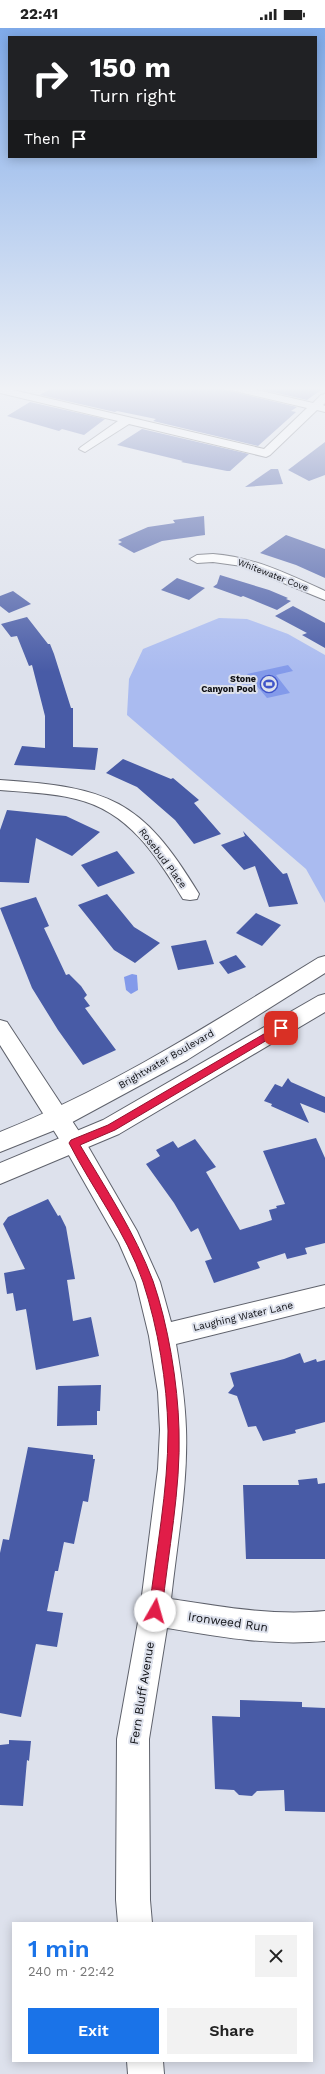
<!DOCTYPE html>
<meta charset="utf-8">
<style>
:root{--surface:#fff;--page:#f2f2f2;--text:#222;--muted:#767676;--accent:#1a73e8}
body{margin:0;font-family:"Work Sans",sans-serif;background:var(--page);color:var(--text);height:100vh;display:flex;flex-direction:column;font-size:15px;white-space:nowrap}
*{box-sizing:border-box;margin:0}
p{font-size:13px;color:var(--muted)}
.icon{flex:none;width:22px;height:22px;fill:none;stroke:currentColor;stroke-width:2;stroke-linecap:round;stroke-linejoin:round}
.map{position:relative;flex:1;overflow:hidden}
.details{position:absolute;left:12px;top:1894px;width:301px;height:140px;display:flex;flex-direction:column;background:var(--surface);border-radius:0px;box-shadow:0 2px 10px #0003}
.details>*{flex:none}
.top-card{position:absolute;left:8px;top:8px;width:309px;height:122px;border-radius:0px;box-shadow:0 2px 10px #0003;background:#202124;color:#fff;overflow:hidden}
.pin{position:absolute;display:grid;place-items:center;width:34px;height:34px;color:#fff;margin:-17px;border-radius:8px;box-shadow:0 2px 6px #0006}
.me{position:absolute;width:44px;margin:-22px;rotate:7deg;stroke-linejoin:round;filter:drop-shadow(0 0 3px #0008)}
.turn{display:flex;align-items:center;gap:14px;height:84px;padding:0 16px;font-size:18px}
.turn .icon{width:52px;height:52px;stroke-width:2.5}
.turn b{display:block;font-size:28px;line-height:34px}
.then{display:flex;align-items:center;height:38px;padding:0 16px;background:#0003;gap:8px;font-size:15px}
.round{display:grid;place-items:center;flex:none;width:42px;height:42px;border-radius:0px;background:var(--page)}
.headline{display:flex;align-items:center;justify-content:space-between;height:68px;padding:0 16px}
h1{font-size:24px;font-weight:600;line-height:30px;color:var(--accent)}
.primary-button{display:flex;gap:8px;margin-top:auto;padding:8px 16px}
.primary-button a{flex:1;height:46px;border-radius:0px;background:var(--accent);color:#fff;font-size:16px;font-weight:600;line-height:46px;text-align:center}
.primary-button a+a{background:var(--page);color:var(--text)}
.status{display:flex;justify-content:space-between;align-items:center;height:28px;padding:0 20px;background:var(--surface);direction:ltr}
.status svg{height:11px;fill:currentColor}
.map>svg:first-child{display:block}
.green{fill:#aabbf0}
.water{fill:#839aea}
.building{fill:#485ba6}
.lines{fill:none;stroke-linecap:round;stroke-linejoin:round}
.street-casing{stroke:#5f626c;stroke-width:2}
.secondary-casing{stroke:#5f626c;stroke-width:2}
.street{fill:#fff;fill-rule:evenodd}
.secondary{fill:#fff;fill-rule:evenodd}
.route{fill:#e11d48;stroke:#92132f}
.labels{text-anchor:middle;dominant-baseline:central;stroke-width:4;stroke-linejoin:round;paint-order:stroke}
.far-street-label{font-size:9px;fill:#0e0f13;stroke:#dde1ec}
.far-poi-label{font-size:9px;font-weight:bold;fill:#0e0f13;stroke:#dde1ec;text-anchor:end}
.street-label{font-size:10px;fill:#0e0f13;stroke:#dde1ec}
.near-street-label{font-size:12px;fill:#0e0f13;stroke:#dde1ec}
</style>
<div class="status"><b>22:41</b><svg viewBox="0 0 49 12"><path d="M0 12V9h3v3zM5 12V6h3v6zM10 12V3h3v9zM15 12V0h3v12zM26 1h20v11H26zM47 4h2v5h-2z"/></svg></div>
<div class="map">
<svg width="325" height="2046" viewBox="0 0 325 2046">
<rect width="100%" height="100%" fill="#dde1ec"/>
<path class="green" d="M219 590 247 591 288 606 325 627V875L306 841 127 687 129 651 143 621Z"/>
<g class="water">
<path d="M288 637 293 643 276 647 290 665 267 670 247 646Z"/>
<path d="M132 946 137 947 138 962 131 966 126 962 124 949Z"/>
</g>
<g class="building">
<path d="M54 358H220L222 361 297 379 291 383 296 384 258 418 153 393 156 391 117 383 115 384 40 367Z"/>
<path d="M247 358H325V359L307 372Z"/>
<path d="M30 374 105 391 84 407 62 401 59 403 7 388Z"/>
<path d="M142 401 249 426 230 443H227L181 434 183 433 117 417Z"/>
<path d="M325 414V447L309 453 288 442Z"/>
<path d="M271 441H278L283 456 245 459Z"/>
<path d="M204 488 205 507 162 513 134 525 118 516 122 514 118 512 148 499 175 495 173 492Z"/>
<path d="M286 507 325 521V550L296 537 260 525Z"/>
<path d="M220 547 269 562 288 570 286 571 291 573 277 582 243 568 241 569 213 559 217 556Z"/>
<path d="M177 550 205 560 189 572 161 562Z"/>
<path d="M13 563 31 576 9 585 0 578V568Z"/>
<path d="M293 578 325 595V620L302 607 307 605 275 588Z"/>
<path d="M27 589 48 616H50L54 626 71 680H73V719L98 720 95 742 14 737 22 718 45 720V688L32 637 29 638 17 608 11 609 1 596Z"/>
<path d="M123 731 171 751 173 750 199 772 194 775 221 806 194 816 175 792 137 759 106 745Z"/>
<path d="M7 782 66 788 100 804 72 828 36 810 29 855 0 854V802Z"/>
<path d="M243 803 283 846 287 845 298 876 269 879 255 838 244 842 221 817 245 808Z"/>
<path d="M117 823 135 845 98 859 81 837Z"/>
<path d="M107 866 134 899 160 915 135 935 114 922 78 877Z"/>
<path d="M36 869 49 898 44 900 66 947 69 946 81 958 87 967 84 970 90 978 85 980 116 1022 83 1037 58 1002 32 960 0 880Z"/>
<path d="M256 885 281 897 262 918 236 905Z"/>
<path d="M206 912 214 936 178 942 171 918Z"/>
<path d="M236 927 246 939 228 946 219 934Z"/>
<path d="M288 1050 291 1054 325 1069V1085L300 1075 309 1095 271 1078 272 1076 264 1073 275 1056 282 1059Z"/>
<path d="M316 1110 325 1130V1215L305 1220 307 1226 287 1231 285 1225 257 1234 260 1240 214 1255 205 1233 212 1231 198 1200 191 1204 174 1175 146 1136 160 1128 156 1122 173 1113 178 1120 195 1111 216 1139 206 1144 240 1202 272 1192 269 1182 277 1180 276 1178 285 1176 263 1123Z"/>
<path d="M48 1171 58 1188 60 1187 66 1199 75 1251 67 1252 73 1293 91 1289 99 1328 36 1342 26 1281 16 1283 13 1265 7 1266 4 1245 25 1241 3 1196 8 1189Z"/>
<path d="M300 1325 304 1335 316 1331 317 1334 325 1332V1394L295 1402 296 1405 263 1413 256 1398 248 1399 237 1368 228 1365 234 1358 230 1345 284 1331Z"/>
<path d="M101 1357 100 1383H97V1397L57 1398 58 1358Z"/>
<path d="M28 1419 93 1427V1431H95L88 1474 83 1473 74 1516 64 1514 58 1543H55L47 1583 63 1585 57 1619 36 1616 21 1689 0 1685V1525L3 1511 9 1512Z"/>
<path d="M317 1450 318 1456 325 1455V1531H246L243 1457H299L298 1452Z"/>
<path d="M240 1672 302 1674V1679L325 1680V1784L285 1783 284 1762 257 1763 252 1768 239 1767 234 1762 215 1761 212 1688 240 1689Z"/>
<path d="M9 1712 31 1713 29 1733 27 1732 23 1778 0 1777V1717L9 1716Z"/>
</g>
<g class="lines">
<defs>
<g id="street">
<path d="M221 358H240L313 375 321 367 325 366V375L323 377 325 378V384L317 382 270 427 266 429 129 396 85 424 79 421 81 419 118 393 0 365V359L264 421 307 380 222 360Z"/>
<path d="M213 526C253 529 288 546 325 563V572L242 538 213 534 197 535 190 531 197 527Z"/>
<path d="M0 752C108 759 142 771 199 866L197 871 190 872 183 871C157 828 128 783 76 771 52 765 25 764 0 762Z"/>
<path d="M0 992 7 994 82 1108 137 1203 160 1254 171 1294 325 1257V1279L176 1316C181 1345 185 1372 186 1401 188 1457 177 1515 171 1571 223 1579 273 1588 325 1583V1613C271 1618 220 1609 167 1600L149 1711 150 1872 152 1895H118L116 1872 117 1711 140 1583 158 1441 160 1402 158 1364 149 1308 136 1254 119 1215 66 1122 0 1017Z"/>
<path d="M127 2033H163L164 2046H128Z"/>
</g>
<g id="secondary">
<path d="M325 928V945L187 1032 65 1098 0 1124V1104C113 1059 215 993 318 930Z"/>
<path d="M325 966V984L119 1106 0 1156V1135L103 1092 318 968Z"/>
</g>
</defs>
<use href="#street" class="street-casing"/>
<use href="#secondary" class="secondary-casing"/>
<use href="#street" class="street"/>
<use href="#secondary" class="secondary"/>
</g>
<linearGradient id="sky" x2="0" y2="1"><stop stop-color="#7faae9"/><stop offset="0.56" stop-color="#f0f2f6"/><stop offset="1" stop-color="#f0f2f6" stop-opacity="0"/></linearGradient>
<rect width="325" height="644" fill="url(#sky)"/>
<path class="route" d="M281 996 284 997V1002L115 1102 80 1117C106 1161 135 1205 153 1253 168 1296 178 1356 179 1402 181 1461 168 1524 162 1583L160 1587 155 1589 151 1587 149 1583C156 1523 168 1463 168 1403 167 1354 158 1300 143 1254 126 1204 93 1162 69 1115L71 1112 108 1097Z"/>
<defs>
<symbol id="stadium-ring" viewBox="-11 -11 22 22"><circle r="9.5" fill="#dde1ec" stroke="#4055c8" stroke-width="1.5"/><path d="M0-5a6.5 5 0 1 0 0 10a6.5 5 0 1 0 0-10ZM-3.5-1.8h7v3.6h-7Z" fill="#4055c8"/></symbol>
</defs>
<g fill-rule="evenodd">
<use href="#stadium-ring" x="259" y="646" width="20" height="20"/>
</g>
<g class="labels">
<g class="far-street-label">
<text transform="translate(273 547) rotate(21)">Whitewater Cove</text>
</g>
<g class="far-poi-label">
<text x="256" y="651">Stone<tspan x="256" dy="10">Canyon Pool</tspan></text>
</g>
<g class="street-label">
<text transform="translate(163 830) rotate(53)">Rosebud Place</text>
<text transform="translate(166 1031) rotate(-30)">Brightwater Boulevard</text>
<text transform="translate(243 1288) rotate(-13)">Laughing Water Lane</text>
</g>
<g class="near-street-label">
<text transform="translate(228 1594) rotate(8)">Ironweed Run</text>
<text transform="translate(142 1665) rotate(-81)">Fern Bluff Avenue</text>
</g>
</g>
</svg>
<div class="pin" style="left:281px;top:1000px;background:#d93025"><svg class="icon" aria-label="arrive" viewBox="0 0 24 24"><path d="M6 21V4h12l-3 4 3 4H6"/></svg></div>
<svg class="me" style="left:155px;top:1583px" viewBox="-20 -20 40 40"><circle r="19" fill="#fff"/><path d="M0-13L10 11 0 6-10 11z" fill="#e11d48"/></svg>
<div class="top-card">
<div class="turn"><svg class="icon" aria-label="right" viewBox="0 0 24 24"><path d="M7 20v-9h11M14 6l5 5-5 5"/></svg><div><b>150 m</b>Turn right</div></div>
<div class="then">Then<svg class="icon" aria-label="arrive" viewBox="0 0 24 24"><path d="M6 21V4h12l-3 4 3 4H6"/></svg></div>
</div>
<section class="details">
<div class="headline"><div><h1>1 min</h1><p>240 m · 22:42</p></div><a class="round"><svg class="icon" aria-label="close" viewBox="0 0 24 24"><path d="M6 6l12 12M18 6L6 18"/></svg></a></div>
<div class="primary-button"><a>Exit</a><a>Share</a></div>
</section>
</div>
